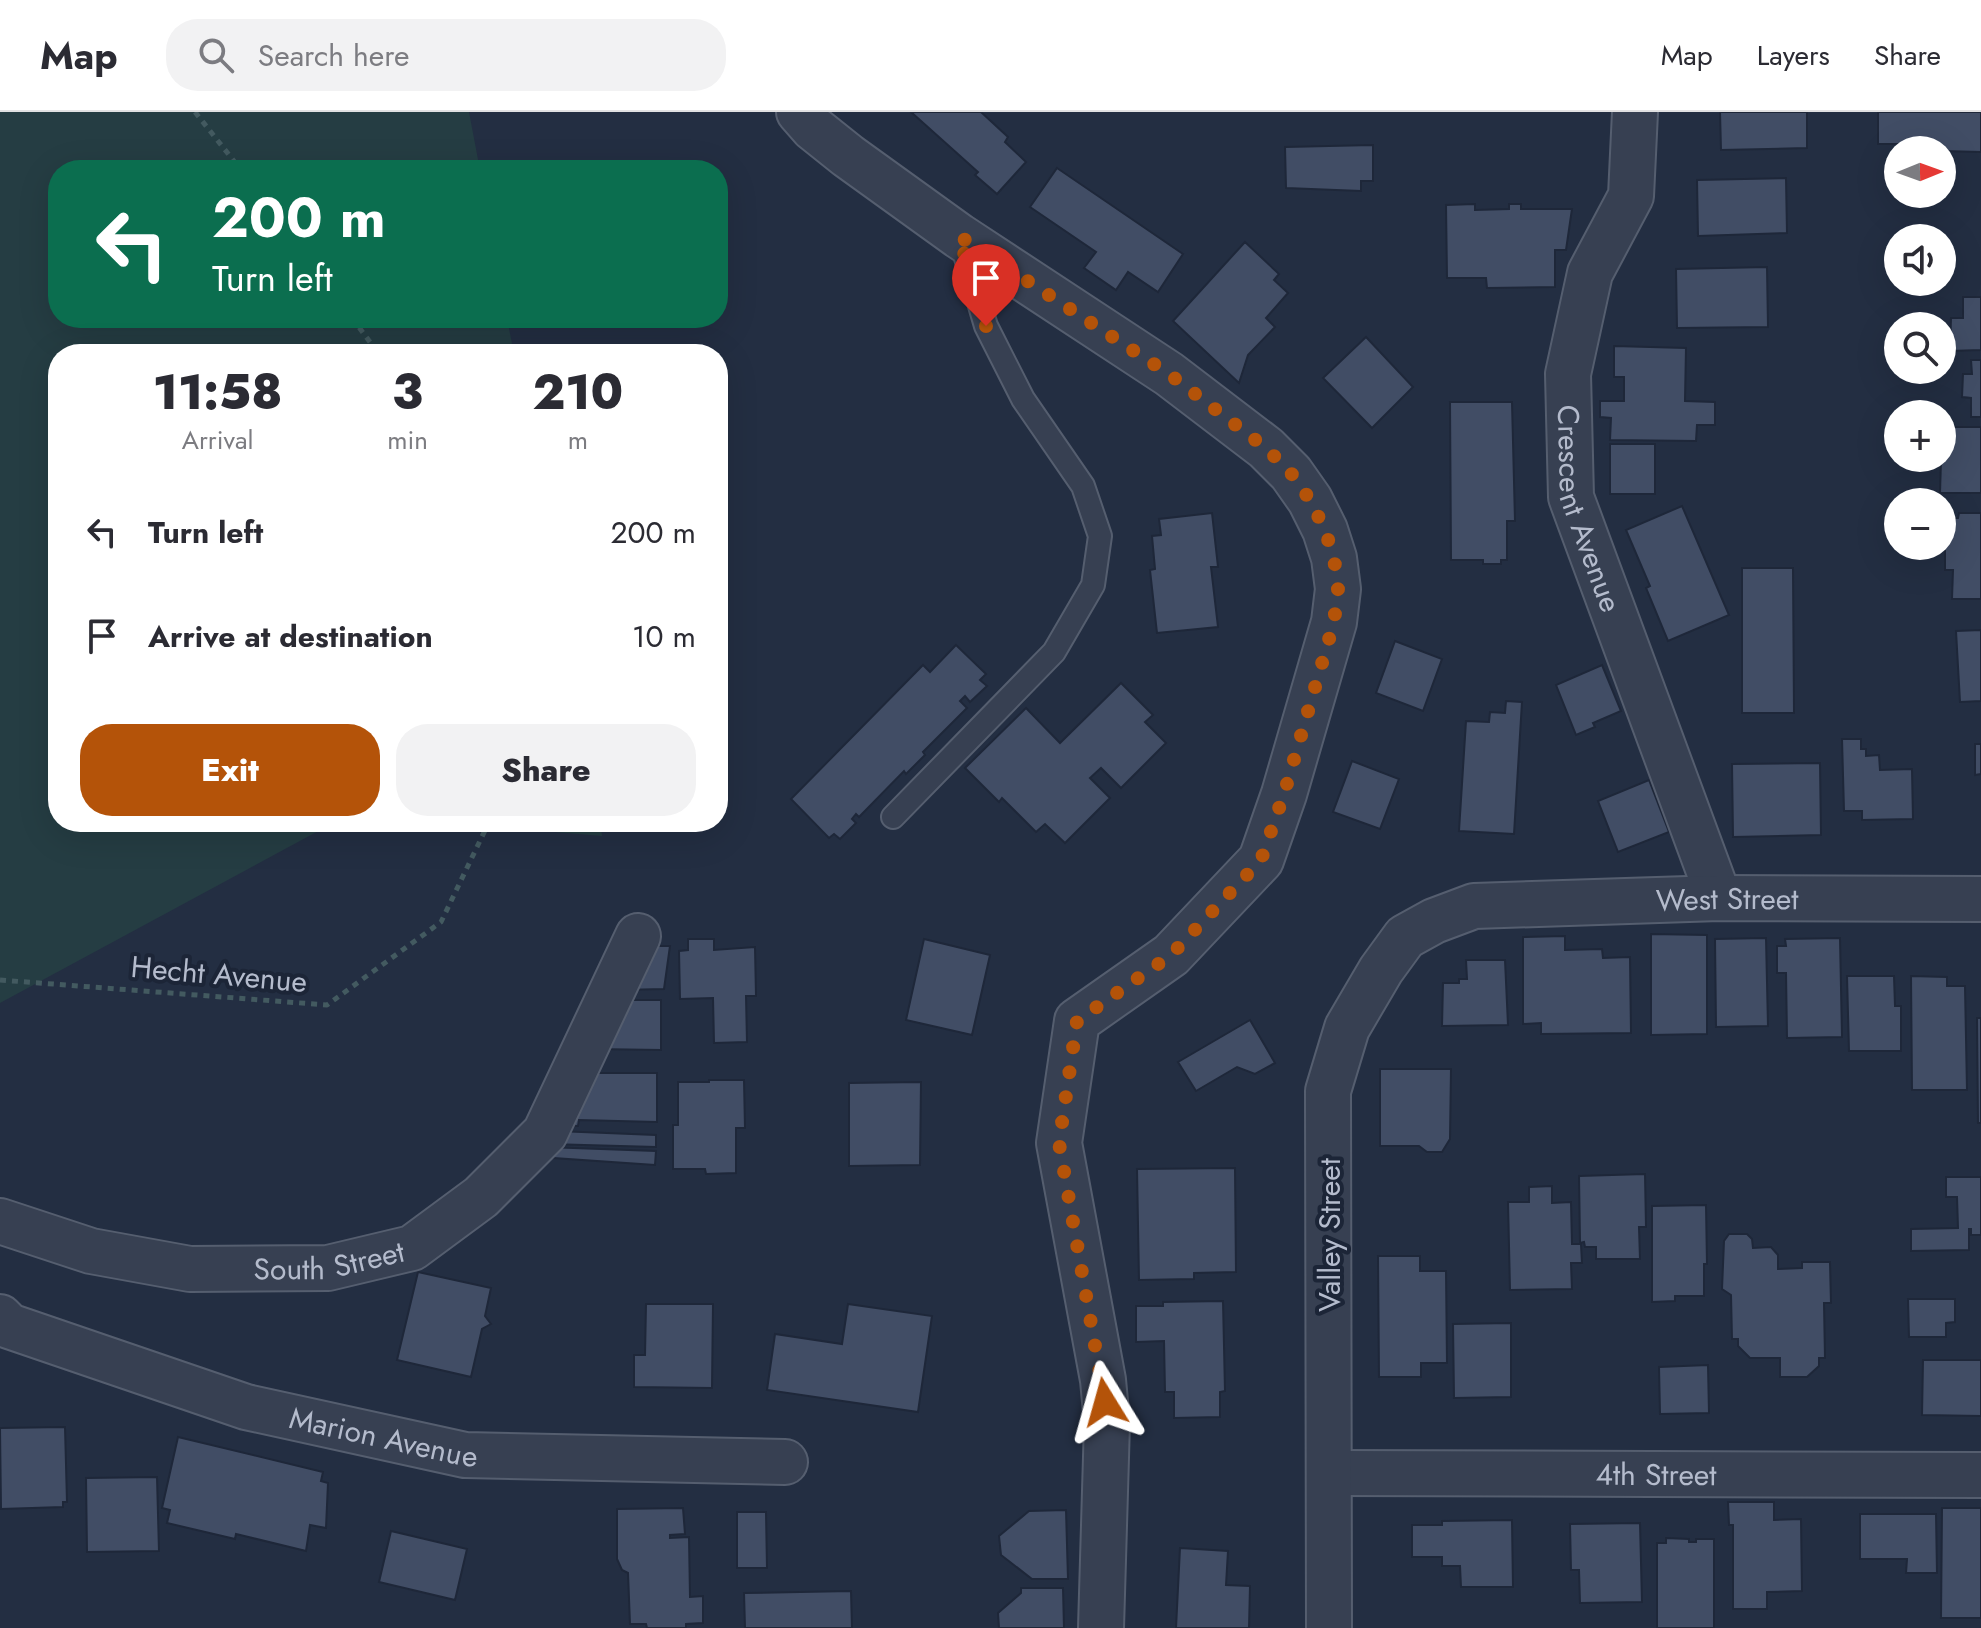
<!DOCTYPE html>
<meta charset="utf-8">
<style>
:root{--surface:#fff;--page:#f2f2f3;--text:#2b2b33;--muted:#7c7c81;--line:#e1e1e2;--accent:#b45309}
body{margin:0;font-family:Jost,sans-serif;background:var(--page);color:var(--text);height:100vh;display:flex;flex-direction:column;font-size:30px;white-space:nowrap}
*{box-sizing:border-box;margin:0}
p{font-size:26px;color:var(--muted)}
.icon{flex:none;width:44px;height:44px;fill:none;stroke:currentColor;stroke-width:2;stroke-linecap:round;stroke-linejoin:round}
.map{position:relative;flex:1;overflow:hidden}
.sheet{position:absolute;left:48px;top:232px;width:680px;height:488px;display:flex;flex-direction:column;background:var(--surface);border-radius:32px;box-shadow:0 8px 32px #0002}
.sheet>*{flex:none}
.top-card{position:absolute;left:48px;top:48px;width:680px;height:168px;border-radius:32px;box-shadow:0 8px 32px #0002;background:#0b6e4f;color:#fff;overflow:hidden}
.needle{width:52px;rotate:89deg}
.buttons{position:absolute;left:1884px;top:24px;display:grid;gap:16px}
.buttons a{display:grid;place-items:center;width:72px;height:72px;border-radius:50%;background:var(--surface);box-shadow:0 8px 32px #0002;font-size:40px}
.pin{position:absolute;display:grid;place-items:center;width:68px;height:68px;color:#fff;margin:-82px -34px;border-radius:50% 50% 50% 0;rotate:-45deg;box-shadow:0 0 8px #0007}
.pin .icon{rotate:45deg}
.me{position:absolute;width:88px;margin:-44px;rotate:352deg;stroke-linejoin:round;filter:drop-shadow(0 0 6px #0008)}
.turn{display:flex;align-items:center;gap:28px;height:168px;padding:0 32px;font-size:36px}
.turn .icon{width:104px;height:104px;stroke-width:2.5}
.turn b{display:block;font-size:56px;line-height:68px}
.eta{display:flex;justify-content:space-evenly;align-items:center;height:136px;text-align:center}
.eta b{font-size:48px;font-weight:800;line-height:56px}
.primary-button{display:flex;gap:16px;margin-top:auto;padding:16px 32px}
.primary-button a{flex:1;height:92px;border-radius:32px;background:var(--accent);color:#fff;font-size:32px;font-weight:800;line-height:92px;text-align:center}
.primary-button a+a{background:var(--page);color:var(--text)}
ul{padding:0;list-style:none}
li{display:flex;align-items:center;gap:24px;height:104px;padding:0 32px}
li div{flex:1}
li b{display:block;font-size:30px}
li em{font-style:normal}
header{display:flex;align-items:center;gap:48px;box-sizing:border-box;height:112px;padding:0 40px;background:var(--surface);border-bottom:2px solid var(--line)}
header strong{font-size:38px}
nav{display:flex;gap:44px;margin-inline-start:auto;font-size:28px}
.search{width:560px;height:72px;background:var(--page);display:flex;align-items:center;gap:20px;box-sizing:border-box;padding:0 28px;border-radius:32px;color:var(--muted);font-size:30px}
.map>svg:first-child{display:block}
.green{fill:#253d43}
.building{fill:#414d65;stroke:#1e2739;stroke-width:2}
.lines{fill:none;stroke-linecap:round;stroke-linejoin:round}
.service-casing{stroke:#555e6f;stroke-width:26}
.minor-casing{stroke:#555e6f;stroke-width:48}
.path{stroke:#435a60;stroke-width:5;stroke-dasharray:6 6;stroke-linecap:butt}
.service{stroke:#374052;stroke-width:22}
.minor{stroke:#374052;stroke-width:44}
.route{stroke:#b45309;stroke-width:14;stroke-dasharray:0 25.2}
.labels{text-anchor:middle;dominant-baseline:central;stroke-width:8;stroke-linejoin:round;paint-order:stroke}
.street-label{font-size:30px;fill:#b4bbcc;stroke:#1c2537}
</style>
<header>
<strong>Map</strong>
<div class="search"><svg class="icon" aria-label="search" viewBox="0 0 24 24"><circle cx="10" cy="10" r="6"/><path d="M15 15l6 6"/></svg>Search here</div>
<nav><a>Map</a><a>Layers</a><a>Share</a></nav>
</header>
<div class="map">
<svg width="1981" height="1516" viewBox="0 0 1981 1516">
<rect width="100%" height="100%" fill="#232e42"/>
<g class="green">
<path d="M0 0H469L480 58H58V206H507L514 242H58V710H335L0 891Z"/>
<path d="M438 710H600L602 724Z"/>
</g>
<g class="building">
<path d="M911 0H981L1008 25 1005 30 1026 50 997 82 975 63 978 60Z"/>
<path d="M1720 0H1807V36L1721 38Z"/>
<path d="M1878 0H1981V40L1903 38V32H1878Z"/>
<path d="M1373 33V69H1361V79L1286 76 1285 35Z"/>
<path d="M1057 56 1183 142 1158 180 1128 160 1116 178 1084 156 1096 140 1030 95Z"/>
<path d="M1786 66 1787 121 1698 124 1697 68Z"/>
<path d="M1475 92V98L1509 97V92H1521V97H1572L1566 138H1555V175L1487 176 1486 166H1447L1446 93Z"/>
<path d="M1245 130 1279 162 1274 168 1288 181 1266 206 1275 215 1248 243 1239 271 1173 209Z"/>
<path d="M1767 155 1768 215 1677 216 1676 157Z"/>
<path d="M1963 185H1981V238L1950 239 1951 206H1963Z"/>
<path d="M1366 225 1413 275 1372 316 1323 266Z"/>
<path d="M1614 234 1686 236 1685 289 1715 290V313H1697L1696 329 1610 328 1611 306 1600 305V289H1624V265H1614Z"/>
<path d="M1971 248H1981V305H1971V286L1962 285 1963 262H1972Z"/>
<path d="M1450 290H1512L1515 409H1507V448H1501V452H1483V448H1451Z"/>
<path d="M1942 315H1981V381H1940Z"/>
<rect x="1610" y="332" width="45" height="50"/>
<path d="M1682 394 1729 503 1668 529 1646 476 1650 474 1626 418Z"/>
<path d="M1212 401 1218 455H1211L1218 515 1157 521 1150 458 1155 457 1152 424 1161 423 1159 407Z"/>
<path d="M1959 401H1981V487H1952L1953 458H1945V406H1958Z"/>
<path d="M1742 456H1793L1794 601H1742Z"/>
<path d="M1981 518V589L1960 590 1956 519Z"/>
<path d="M1395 529 1442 547 1423 599 1376 581Z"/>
<path d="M956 533 986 562 980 568 987 574 970 590 965 584 960 589 967 596 923 640 925 643 906 662 904 659 859 705 856 702 852 707 856 711 840 727 834 722 829 726 791 687 923 553 930 560Z"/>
<path d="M1602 553 1621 599 1593 611 1595 615 1576 623 1556 573Z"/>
<path d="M1121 571 1153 603 1145 610 1166 631 1121 676 1101 656 1090 666 1110 686 1065 731 1045 712 1036 720 1002 686 999 690 965 656 1026 596 1060 631Z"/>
<path d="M1506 589 1522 590 1514 722 1459 719 1466 609 1489 610 1490 600 1505 601Z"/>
<path d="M1842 627H1861V637H1866V644L1879 643 1880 658 1912 657 1913 707 1862 708V699H1844Z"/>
<path d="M1975 632H1981V662L1975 663Z"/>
<path d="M1352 649 1399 667 1380 717 1333 700Z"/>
<path d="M1820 651 1821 723 1733 725 1732 652Z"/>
<path d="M1649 668 1669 720 1618 740 1598 689Z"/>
<path d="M1651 822 1707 823V922L1651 923Z"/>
<path d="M1565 824V838L1602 837 1603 846 1630 845 1631 921 1541 922V911L1523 912V825Z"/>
<path d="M1766 826 1768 914 1716 915 1715 827Z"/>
<path d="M1840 826 1842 925 1787 926 1786 861H1777V834H1786L1785 827Z"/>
<path d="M688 827H714V838L755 835 756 884H746L747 930 714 931 713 886 680 887 679 839 688 838Z"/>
<path d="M924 827 990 843 972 923 906 908Z"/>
<path d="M639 834H670L664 877 622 878Z"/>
<path d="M1466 848H1505L1508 913 1442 914 1443 871H1459V867H1467Z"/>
<path d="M1847 864H1894L1895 894H1901V939H1849Z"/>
<path d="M1911 864 1947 865V874H1965L1967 978H1912Z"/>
<path d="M616 888H661V938L593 937Z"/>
<path d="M1977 906H1981V1011H1978Z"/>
<path d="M1250 908 1275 951 1255 962 1237 955 1196 979 1178 950Z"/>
<path d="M1380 957H1451L1450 1027 1442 1040H1427L1419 1034H1380Z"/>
<path d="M584 961H657V1010L579 1008 578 1014 558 1013Z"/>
<path d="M709 968H744L745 1016H736V1061L706 1062 705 1057H673V1013H678V970H709Z"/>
<path d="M921 970 920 1053 849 1054V971Z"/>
<path d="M557 1019 656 1023V1035L548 1032Z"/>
<path d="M546 1035 656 1039 655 1053 539 1045Z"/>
<path d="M1235 1056 1236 1160 1194 1161V1167L1139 1168 1137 1057Z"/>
<path d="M1645 1062 1646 1115H1639L1640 1147H1596V1135H1585L1584 1130 1580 1131 1579 1064Z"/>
<path d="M1946 1065H1981V1123H1971V1117H1969V1138L1911 1139V1117L1958 1116 1957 1085H1946Z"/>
<path d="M1552 1074V1091L1571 1090 1572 1132H1581L1582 1151H1571L1572 1177 1510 1178 1508 1090H1529V1075Z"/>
<path d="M1706 1093 1707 1152H1704V1184H1675V1189L1652 1190V1094Z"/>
<path d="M1729 1122H1747L1752 1127 1753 1136 1771 1135 1778 1143V1157L1802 1156V1150H1830L1831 1191H1824L1825 1246H1819V1254L1807 1265H1780V1246H1750L1738 1234V1227H1732L1731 1183 1722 1177 1724 1129Z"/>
<path d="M1378 1144H1420V1159H1446L1447 1251H1421V1265H1379Z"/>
<path d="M418 1160 491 1176 485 1204 491 1212 482 1217 471 1265 397 1248Z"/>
<path d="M1908 1187H1955V1210L1946 1211V1225H1909Z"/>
<path d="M1223 1189 1225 1279 1220 1280V1305L1174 1306V1280H1165L1164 1229 1136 1230V1194H1163V1190Z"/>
<path d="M646 1192H713L712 1276 634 1275V1243H645Z"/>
<path d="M848 1192 932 1204 918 1300 767 1278 775 1222 842 1232Z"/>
<path d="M1511 1211V1285L1454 1286 1453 1212Z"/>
<path d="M1923 1248H1981V1304L1922 1303Z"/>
<path d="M1708 1253 1709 1301 1660 1302 1659 1255Z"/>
<path d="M65 1315 67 1390H63V1395L1 1397 0 1316Z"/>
<path d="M178 1325 323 1360 321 1369 328 1371 326 1416 310 1413 306 1439 236 1422 235 1427 167 1411 170 1398 162 1396Z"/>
<path d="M157 1365 159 1439 87 1440 86 1366Z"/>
<path d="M1728 1390H1774V1408L1801 1407 1802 1479 1767 1480V1497H1733V1413H1729Z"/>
<path d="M683 1396 685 1422 670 1423V1426L689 1425 690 1485 703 1484V1511L686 1512V1516H647L646 1512H630L628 1461 622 1458 617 1447V1397Z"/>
<path d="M1942 1396H1981V1506H1941Z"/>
<path d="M1066 1398 1068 1467H1032L1001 1443 999 1424 1029 1399Z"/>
<path d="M737 1400H766L767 1456H737Z"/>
<path d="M1860 1402H1936L1937 1461H1906L1907 1447H1860Z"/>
<path d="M1512 1408 1513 1475H1461L1460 1454H1442V1445H1412V1413H1442V1409Z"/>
<path d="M1640 1411 1642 1490 1580 1491 1579 1458H1571L1570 1412Z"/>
<path d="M391 1419 467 1437 455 1488 379 1470Z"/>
<path d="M1666 1426 1689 1427V1430H1696V1427H1714V1516H1657V1431H1666Z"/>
<path d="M1180 1436 1228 1439 1226 1473 1250 1474 1249 1516H1176Z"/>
<path d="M1021 1476H1063L1064 1516H999L998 1501 1021 1481Z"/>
<path d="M851 1479 852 1516H745L744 1481Z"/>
</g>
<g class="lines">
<defs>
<path id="service" d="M893 705 1054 540 1093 473 1100 424 1083 374 1023 287 986 214 961 129"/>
<g id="minor">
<path d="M799 0 813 16 848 44 959 124 1169 262 1266 336 1291 361 1310 388 1325 418 1334 446 1338 477 1334 510 1284 682 1261 748 1171 843 1077 909 1059 1031 1103 1268 1107 1311 1101 1516"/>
<path id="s1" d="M1635 0 1631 84 1590 161 1568 262 1571 385 1719 786"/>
<path id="s2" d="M0 1109 91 1139 190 1157 328 1156 412 1136 481 1085 545 1021 638 824"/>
<path id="s3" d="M0 1205 9 1214 246 1295 465 1343 785 1350"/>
<path id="s4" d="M1330 1361 1981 1363"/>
<path id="s5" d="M1329 1516 1328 979 1347 916 1381 858 1405 825 1434 809 1474 794 1719 786 1981 787"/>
</g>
</defs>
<use href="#service" class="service-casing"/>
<use href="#minor" class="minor-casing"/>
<g class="path">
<path d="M195 0 241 58"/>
<path d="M352 206 379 242"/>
<path d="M0 868 327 893 441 810 489 710"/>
</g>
<use href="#service" class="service"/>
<use href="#minor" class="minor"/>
</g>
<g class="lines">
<path class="route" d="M986 214 959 124 1169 262 1266 336 1291 361 1310 388 1325 418 1334 446 1338 477 1334 510 1284 682 1261 748 1171 843 1077 909 1059 1031 1105 1290"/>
</g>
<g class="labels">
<g class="street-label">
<text stroke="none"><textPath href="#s1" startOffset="412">Crescent Avenue</textPath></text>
<text stroke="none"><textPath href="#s5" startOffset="1040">West Street</textPath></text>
<text transform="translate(219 862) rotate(5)">Hecht Avenue</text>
<text transform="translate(1329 1123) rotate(-90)">Valley Street</text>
<text stroke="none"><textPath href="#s2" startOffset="336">South Street</textPath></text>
<text stroke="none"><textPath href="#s3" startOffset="404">Marion Avenue</textPath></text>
<text stroke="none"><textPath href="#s4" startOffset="326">4th Street</textPath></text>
</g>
</g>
</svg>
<div class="buttons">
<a><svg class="needle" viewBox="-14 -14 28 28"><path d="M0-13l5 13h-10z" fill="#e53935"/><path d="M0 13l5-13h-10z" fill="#7c7c81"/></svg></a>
<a><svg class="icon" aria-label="sound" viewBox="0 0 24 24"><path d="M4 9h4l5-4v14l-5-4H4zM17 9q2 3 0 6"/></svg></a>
<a><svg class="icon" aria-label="search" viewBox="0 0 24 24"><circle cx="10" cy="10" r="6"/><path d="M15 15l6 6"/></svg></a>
<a>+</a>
<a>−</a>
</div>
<div class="pin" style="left:986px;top:214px;background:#d93025"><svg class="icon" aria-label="arrive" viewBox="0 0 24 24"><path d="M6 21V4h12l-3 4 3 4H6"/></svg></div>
<svg class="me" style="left:1105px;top:1290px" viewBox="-20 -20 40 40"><path d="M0-17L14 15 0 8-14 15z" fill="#b45309" stroke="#fff" stroke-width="4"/></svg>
<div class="top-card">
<div class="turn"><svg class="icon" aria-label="left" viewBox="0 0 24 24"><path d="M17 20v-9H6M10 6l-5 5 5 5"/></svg><div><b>200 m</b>Turn left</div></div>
</div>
<section class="sheet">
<div class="eta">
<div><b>11:58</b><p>Arrival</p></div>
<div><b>3</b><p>min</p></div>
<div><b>210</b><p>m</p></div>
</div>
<ul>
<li><svg class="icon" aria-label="left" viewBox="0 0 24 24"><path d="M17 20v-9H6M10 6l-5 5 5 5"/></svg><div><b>Turn left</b></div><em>200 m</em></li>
<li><svg class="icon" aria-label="arrive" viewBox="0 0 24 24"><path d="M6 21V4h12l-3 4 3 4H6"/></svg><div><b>Arrive at destination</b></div><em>10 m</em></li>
</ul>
<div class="primary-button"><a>Exit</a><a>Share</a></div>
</section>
</div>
